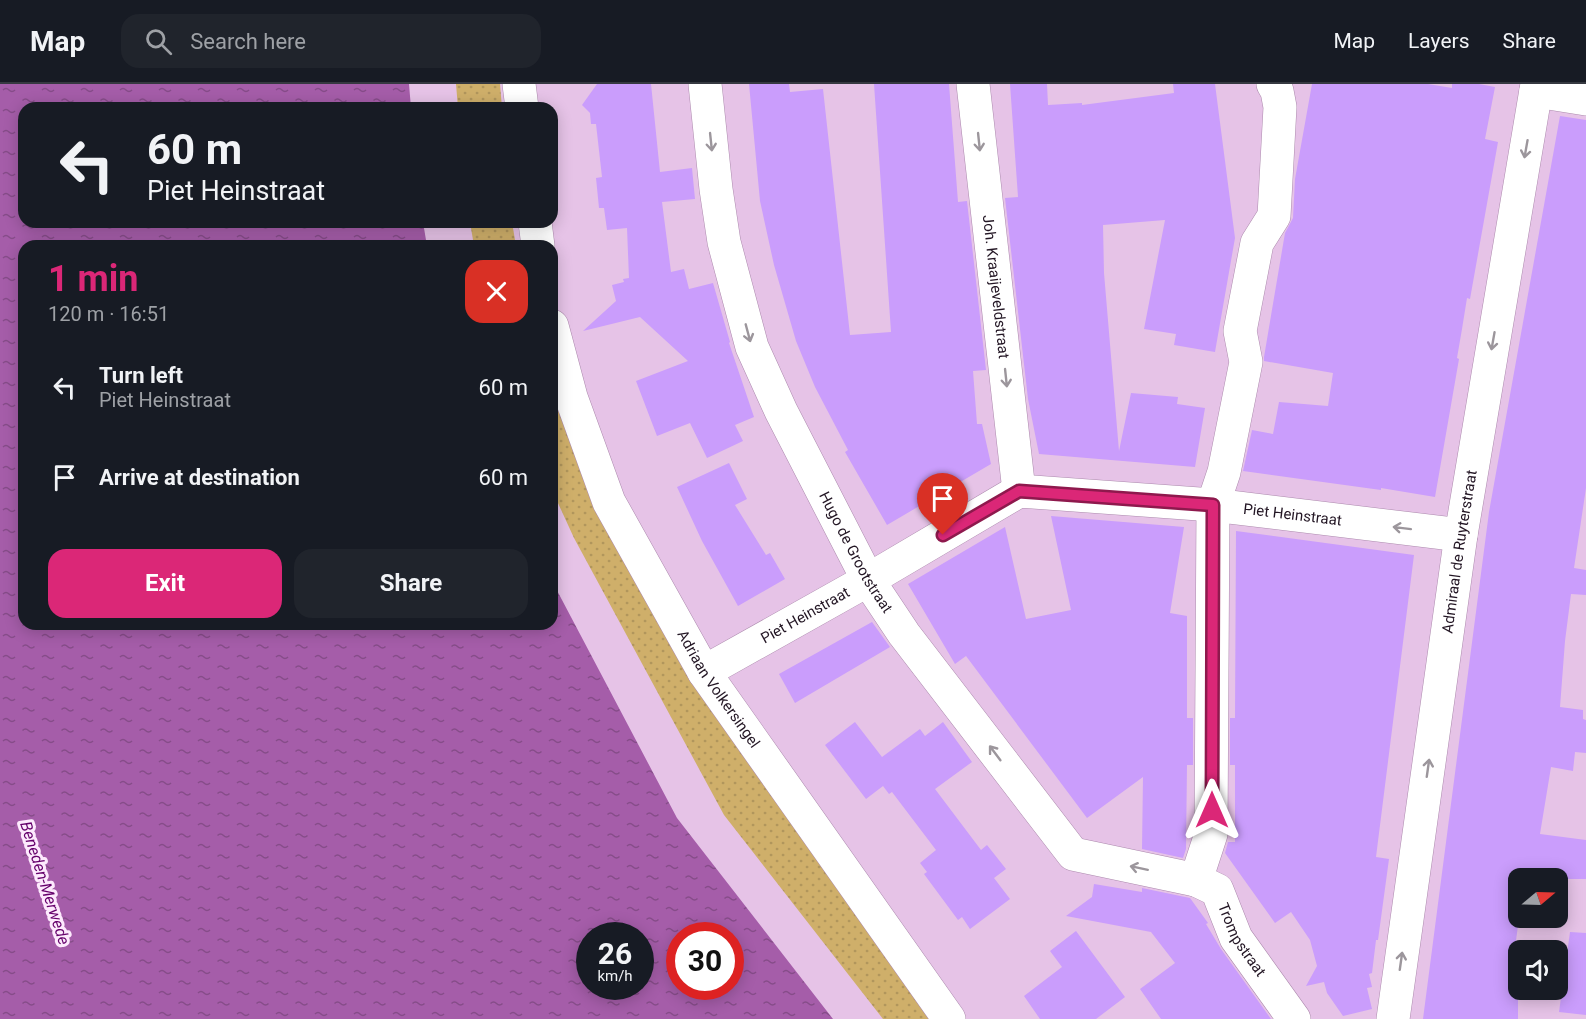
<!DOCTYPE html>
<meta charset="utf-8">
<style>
:root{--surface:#171b24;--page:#20242c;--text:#f1f3f6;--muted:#9ea1a6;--line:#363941;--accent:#db2777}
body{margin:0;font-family:Roboto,sans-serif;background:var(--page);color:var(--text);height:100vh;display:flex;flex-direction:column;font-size:22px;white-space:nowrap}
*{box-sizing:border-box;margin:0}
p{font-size:20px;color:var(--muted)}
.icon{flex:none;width:33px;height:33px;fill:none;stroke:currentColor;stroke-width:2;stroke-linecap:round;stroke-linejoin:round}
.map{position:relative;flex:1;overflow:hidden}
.side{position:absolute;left:18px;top:156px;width:540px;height:390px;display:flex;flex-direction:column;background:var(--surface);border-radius:18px;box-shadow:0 3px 15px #0003}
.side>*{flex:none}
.guide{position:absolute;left:18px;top:18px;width:540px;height:126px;border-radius:18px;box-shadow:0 3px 15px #0003;background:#171b24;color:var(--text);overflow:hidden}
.needle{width:39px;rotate:71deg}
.controls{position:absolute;left:1508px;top:784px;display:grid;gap:12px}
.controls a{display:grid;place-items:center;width:60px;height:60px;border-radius:12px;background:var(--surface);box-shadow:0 3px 15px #0003;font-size:30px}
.speed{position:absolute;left:576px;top:838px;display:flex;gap:12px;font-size:30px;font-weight:700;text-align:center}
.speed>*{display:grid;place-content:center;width:78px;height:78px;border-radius:50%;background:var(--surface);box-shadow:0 3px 15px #0003;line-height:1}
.speed small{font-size:15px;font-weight:400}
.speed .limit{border:9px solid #d22;background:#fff;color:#111}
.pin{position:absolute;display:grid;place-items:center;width:51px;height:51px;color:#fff;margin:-62px -26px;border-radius:50% 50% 50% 0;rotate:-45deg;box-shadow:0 0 6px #0007}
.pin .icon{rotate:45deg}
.me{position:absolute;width:66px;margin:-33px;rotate:0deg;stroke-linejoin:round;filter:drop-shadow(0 0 4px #0008)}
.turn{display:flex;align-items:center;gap:21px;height:126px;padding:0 30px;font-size:27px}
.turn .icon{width:78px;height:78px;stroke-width:2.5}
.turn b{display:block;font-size:42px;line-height:51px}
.round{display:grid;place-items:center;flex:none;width:63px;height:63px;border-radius:18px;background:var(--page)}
.summary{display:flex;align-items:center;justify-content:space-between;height:102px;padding:0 30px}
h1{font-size:36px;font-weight:700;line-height:45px;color:var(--accent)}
.primary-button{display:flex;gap:12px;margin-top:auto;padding:12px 30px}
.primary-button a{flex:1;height:69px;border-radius:18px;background:var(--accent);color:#fff;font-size:24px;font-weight:700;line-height:69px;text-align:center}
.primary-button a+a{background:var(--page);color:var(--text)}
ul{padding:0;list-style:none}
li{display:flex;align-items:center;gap:18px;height:90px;padding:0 30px}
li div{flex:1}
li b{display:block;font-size:22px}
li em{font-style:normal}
header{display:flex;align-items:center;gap:36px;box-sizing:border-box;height:84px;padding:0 30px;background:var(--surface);border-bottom:2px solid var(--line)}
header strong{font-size:28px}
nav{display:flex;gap:33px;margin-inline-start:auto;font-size:21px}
.search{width:420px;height:54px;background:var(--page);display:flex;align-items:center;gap:15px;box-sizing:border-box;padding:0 21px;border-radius:18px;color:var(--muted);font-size:22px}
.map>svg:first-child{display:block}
.grass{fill:url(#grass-dots)}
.water{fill:url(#water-ripples);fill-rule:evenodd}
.building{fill:#ca9dfc}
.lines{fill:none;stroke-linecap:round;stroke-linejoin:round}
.minor-casing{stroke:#ac8aad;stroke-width:34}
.minor{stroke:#fff;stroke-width:33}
.oneway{stroke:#9c969c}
.route-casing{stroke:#8e194d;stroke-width:15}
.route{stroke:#db2777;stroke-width:10}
.labels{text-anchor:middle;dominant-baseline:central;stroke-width:6;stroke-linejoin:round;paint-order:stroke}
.street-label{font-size:15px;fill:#231624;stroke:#fdeafd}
.water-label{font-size:16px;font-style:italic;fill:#65006b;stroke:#fdeafd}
</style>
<header>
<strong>Map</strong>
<div class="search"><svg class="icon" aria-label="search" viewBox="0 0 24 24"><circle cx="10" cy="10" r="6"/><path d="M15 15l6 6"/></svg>Search here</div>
<nav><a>Map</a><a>Layers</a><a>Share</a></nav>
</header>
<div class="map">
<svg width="1586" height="935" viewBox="0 0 1586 935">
<defs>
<pattern id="grass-dots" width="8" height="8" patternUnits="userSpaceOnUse" patternTransform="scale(1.5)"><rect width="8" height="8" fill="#cfaf6a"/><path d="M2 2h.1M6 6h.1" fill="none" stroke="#b1965c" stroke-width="1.8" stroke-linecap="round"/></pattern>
<pattern id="water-ripples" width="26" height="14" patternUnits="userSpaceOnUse" patternTransform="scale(1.5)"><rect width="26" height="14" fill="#a55da9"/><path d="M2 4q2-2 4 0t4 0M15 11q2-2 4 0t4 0" fill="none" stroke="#864c89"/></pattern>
</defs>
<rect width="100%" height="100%" fill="#e6c3e7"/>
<g class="grass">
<path d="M456 0H500L502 24H458Z"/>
<path d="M470 138H512L516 162H474Z"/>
<path d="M552 281 613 421 945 935H883L724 731 574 454 552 406Z"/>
</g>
<path class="water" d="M0 0H409L411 24H24V138H423L427 162H24V540H552V497L677 734 833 935H0ZM590 852H640V903H590ZM680 852H730V903H680Z"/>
<g class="building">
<path d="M597 0H651L660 88 692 84 695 115 662 118 671 188 684 185 689 205 713 199 730 258 729 259 754 333 735 341 743 357 707 374 690 339 657 352 636 297 688 277 640 233 583 247 616 217 612 201 624 198 623 195 629 194 627 144 607 146 604 124H599L596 94 602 93 596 40H591L590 29 582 21Z"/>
<path d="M749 0H789L790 8 823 5 850 251 891 248 874 0H949L958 118 967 117 986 286 973 287 977 340H982L991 380 887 441 845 368 848 366 815 303 796 257 774 181 760 117Z"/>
<path d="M1010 0H1047L1048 21 1082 19V21L1174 9 1173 0H1215L1235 154 1215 268 1174 261 1176 250 1144 245 1165 136 1103 141 1104 189 1119 367 1131 309 1178 313 1177 320 1205 324 1195 383 1039 370 1028 315 1005 114 1018 113Z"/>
<path d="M1312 0H1428L1452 4V0H1479L1495 3 1485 55 1498 58 1470 215 1467 214 1462 245 1457 274 1459 275 1435 413 1381 404V406L1243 387 1252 346 1273 350 1279 318 1328 322 1333 289 1264 277V273L1285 149 1293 134 1295 95Z"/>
<path d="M1560 32 1586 36V404L1574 484 1586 486V511L1571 510 1565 557 1560 623 1583 626V635L1586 636V669L1575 668 1573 687 1551 683 1540 750 1586 756V795H1518L1519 834 1513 879 1518 880V935H1423L1489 428Z"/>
<path d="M729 379 747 415 735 421 766 471 770 469 785 495 738 522 702 457 677 403Z"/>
<path d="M1051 432 1184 443 1170 529 1187 532V634H1193V681H1187L1186 765 1183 774 1142 765 1143 693 1087 734 966 572 955 580 908 500 1005 443 1026 535 1071 526Z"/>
<path d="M1236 447 1414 471 1376 773 1389 775 1378 856H1376L1372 889 1369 890 1372 903 1367 904 1372 925 1343 932 1327 909 1324 898 1306 902 1317 882 1310 856 1291 828 1275 839 1225 769 1228 758H1235V681H1230V634H1235Z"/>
<path d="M872 538 890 563 795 619 779 590Z"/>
<path d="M855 638 882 673 920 645 925 652 943 638 972 678 935 705 981 766 987 761 1006 785 994 794 1010 815 970 845 962 833 958 836 924 790 927 788 920 779 936 766 892 708 889 710 883 702 866 715 825 661Z"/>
<path d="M1094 800 1142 808V804L1190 814 1208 839 1206 840 1221 865 1271 935H1161L1140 905 1175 879 1151 848 1066 832 1092 813Z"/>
<path d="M1076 847 1125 913 1096 935H1040L1024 912 1062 883 1050 867Z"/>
<path d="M1570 848 1586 849V931L1559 928Z"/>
</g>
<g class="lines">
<defs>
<g id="minor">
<path d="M519 0 522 24"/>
<path id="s1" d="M705 0 716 105 724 158 752 263 781 327 868 496 904 550 1073 770 1196 796"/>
<path id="s2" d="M973 0 1019 407"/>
<path id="s3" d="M1273 0 1277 7 1280 23 1274 132 1257 159 1240 247 1246 278 1224 388 1213 421 1211 750 1196 796 1217 806 1236 854 1294 935"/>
<path d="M1536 7 1586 15"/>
<path d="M535 138 538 162"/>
<path id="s4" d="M552 242 571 313 609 418 704 588 949 935"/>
<path id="s5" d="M704 588 868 496 1019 407 1213 421 1461 451"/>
<path id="s6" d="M1393 935 1461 451 1537 0"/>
</g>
</defs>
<use href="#minor" class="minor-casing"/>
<use href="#minor" class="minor"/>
</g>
<defs><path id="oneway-shaft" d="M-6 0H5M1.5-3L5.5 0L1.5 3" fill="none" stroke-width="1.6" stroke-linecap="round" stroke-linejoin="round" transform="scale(1.5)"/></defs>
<g class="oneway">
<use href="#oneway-shaft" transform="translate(711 58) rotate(84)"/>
<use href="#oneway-shaft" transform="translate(979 58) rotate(84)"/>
<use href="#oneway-shaft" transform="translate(1526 65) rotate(100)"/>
<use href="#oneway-shaft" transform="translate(748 249) rotate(75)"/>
<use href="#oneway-shaft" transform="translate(1493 257) rotate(100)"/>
<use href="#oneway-shaft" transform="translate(1006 294) rotate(84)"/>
<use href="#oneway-shaft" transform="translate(1402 444) rotate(-173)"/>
<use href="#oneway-shaft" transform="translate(995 669) rotate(-127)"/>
<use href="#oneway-shaft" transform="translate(1428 684) rotate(-82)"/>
<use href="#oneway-shaft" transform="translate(1139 784) rotate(-168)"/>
<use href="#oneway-shaft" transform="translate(1401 877) rotate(-82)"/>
</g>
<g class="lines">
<defs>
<path id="route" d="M943 451 1019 407 1213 421 1212 726"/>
</defs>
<use href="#route" class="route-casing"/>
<use href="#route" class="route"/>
</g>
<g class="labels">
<g class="street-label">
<text stroke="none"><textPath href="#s2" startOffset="204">Joh. Kraaijeveldstraat</textPath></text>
<text stroke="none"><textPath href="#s5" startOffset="638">Piet Heinstraat</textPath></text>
<text stroke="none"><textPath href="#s6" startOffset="472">Admiraal de Ruyterstraat</textPath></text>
<text stroke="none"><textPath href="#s1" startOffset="498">Hugo de Grootstraat</textPath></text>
<text stroke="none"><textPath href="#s5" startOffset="116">Piet Heinstraat</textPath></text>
<text stroke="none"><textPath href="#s4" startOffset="402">Adriaan Volkersingel</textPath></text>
<text stroke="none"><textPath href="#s3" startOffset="890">Trompstraat</textPath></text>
</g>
<g class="water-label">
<text transform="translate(45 799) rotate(72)">Beneden-Merwede</text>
</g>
</g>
</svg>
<div class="controls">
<a><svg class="needle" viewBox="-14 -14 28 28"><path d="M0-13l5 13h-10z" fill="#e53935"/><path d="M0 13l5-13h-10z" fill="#9ea1a6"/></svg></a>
<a><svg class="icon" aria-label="sound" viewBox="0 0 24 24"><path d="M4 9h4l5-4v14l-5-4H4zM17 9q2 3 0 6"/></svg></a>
</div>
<div class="speed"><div>26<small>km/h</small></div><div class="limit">30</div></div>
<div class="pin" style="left:943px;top:451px;background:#d93025"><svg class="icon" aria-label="arrive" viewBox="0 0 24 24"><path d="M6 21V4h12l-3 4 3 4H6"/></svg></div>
<svg class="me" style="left:1212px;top:726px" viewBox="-20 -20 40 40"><path d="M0-17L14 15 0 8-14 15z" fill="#db2777" stroke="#fff" stroke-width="4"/></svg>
<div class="guide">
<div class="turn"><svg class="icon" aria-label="left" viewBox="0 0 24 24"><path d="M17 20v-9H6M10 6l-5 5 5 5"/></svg><div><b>60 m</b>Piet Heinstraat</div></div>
</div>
<section class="side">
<div class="summary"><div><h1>1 min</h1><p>120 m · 16:51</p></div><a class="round" style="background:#d93025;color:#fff"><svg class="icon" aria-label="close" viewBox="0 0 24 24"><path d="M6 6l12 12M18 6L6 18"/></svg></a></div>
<ul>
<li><svg class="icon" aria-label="left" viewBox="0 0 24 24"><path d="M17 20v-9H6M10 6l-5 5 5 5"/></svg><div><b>Turn left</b><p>Piet Heinstraat</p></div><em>60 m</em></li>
<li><svg class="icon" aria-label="arrive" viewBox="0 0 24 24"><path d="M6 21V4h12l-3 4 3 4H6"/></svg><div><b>Arrive at destination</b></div><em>60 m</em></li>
</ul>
<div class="primary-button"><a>Exit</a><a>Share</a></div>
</section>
</div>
